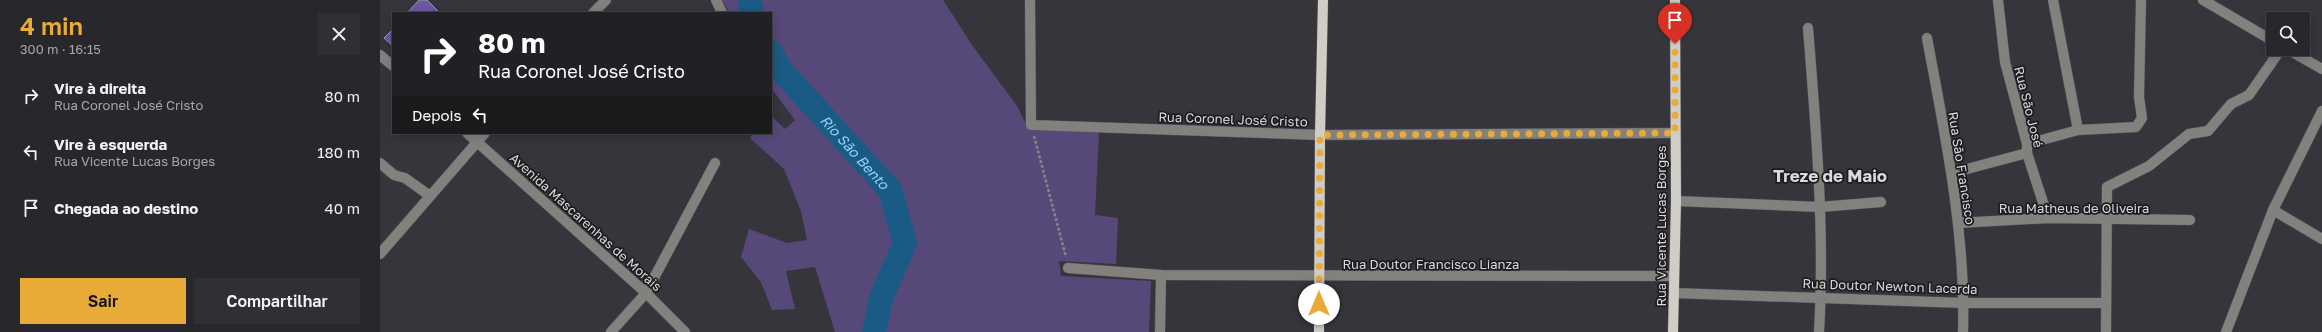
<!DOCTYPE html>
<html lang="pt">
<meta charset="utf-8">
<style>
:root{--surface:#28282c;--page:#303034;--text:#f1f3f6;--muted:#a5a6a9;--line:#444448;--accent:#e8ab37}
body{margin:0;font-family:"Golos Text",sans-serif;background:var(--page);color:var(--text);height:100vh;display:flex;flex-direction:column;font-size:15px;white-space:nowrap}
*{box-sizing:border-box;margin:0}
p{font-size:13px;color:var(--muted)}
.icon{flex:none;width:22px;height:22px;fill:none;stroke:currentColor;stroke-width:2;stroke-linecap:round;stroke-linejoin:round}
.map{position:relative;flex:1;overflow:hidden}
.side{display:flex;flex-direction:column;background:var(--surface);width:380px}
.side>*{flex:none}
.hud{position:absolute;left:12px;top:12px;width:380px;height:122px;border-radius:0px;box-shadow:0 2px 10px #0003,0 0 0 1px var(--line);background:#202124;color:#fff;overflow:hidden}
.fabs{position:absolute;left:1886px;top:12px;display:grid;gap:8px}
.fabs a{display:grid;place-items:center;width:44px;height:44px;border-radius:0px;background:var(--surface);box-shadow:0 2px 10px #0003,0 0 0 1px var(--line);font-size:20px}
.pin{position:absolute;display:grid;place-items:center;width:34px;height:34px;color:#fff;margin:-41px -17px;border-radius:50% 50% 50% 0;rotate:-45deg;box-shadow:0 0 4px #0007}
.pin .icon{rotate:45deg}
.me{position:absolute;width:44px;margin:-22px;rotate:0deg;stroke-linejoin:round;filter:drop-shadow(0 0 3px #0008)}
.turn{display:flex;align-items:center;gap:14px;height:84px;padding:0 20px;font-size:18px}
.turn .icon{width:52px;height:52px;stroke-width:2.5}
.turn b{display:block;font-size:28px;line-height:34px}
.then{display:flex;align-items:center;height:38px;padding:0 20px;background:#0003;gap:8px;font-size:15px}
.round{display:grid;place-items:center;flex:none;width:42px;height:42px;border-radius:0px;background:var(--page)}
.headline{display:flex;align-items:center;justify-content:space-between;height:68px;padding:0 20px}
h1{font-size:24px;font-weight:600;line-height:30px;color:var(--accent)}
.primary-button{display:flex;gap:8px;margin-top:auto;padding:8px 20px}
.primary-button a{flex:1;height:46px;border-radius:0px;background:var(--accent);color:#111;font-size:16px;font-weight:600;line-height:46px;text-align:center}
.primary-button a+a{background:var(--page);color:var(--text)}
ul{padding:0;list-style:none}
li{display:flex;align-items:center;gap:12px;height:56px;padding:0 20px}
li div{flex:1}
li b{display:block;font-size:15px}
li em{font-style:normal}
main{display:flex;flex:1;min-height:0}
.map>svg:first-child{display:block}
.green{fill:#56497a}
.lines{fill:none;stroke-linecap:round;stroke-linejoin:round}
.river{stroke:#1a5b85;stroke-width:24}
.building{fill:#6d58a4;stroke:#9b9aa1}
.minor-casing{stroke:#535258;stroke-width:11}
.major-casing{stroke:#535258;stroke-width:11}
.path{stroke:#86858a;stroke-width:2.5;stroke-dasharray:3 2;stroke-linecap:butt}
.minor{stroke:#83817e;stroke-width:10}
.major{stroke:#d0ccc6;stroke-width:10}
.route{stroke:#e8ab37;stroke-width:7;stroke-dasharray:0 12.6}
.labels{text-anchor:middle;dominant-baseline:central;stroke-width:3.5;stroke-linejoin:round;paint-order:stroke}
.street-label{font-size:13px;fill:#d9d8dc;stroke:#1d1d20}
.water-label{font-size:14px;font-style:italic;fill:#94cffd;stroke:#1d1d20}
.district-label{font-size:17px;font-weight:bold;fill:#d9d8dc;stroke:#1d1d20}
</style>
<main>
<section class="side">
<div class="headline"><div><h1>4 min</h1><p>300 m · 16:15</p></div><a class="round"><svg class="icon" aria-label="close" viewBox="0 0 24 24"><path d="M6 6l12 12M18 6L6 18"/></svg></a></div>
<ul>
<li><svg class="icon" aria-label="right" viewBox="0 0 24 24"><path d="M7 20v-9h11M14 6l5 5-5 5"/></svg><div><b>Vire à direita</b><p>Rua Coronel José Cristo</p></div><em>80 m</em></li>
<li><svg class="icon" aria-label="left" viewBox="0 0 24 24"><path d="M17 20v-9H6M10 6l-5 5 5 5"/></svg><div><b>Vire à esquerda</b><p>Rua Vicente Lucas Borges</p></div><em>180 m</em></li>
<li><svg class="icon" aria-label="arrive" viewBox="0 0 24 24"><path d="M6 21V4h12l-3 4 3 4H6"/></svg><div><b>Chegada ao destino</b></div><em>40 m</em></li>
</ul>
<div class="primary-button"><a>Sair</a><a>Compartilhar</a></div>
</section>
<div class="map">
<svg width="1942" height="332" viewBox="0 0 1942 332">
<rect width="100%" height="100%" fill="#36353b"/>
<path class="green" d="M342 0H563L592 45 637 106 647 126 719 130 715 215 738 218 736 264 679 261 681 276 771 281 769 332H455L435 267 406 271 415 309 392 310 381 282 361 257 369 229 407 243 427 240 421 211 404 169 370 138 373 133H391V116L405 129 415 120 391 88V13H349Z"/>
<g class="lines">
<g class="river">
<path d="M370 0 371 13"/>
<path id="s1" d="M391 52 401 70 510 190 525 243 501 298 494 332"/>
</g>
</g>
<g class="building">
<path d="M39 0H47L60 13H27Z"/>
<path d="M13 29V46L4 38Z"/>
</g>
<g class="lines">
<defs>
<g id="minor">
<path d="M336 0 342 13"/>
<path d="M650 0 651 125 940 135 1295 133"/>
<path d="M1618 0 1625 62 1647 144V153L1668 218"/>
<path d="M1673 0 1698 130"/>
<path d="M1823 0 1893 41"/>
<path d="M213 13 226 0"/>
<path d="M1428 28C1436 129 1445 231 1439 332"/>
<path d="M1547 38C1565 135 1586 233 1583 332"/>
<path d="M1907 49 1942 69"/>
<path d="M0 55 13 66"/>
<path d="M87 133 266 293 305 332"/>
<path d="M1647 144 1698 130 1756 127 1762 118 1759 97 1761 0"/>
<path d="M0 163 14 175 25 178 50 196"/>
<path d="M1572 173 1647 153"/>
<path d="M1296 201 1440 207 1501 202"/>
<path d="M1893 210 1942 239"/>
<path d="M1578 223 1668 218 1810 220"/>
<path d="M0 254 105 133"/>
<path d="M688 268 781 275 1293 276"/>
<path d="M1294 293 1584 303H1726"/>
<path d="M231 332 266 293 335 163"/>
<path d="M780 332 781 275"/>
<path d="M1726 332 1727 187 1769 166 1809 134 1828 131 1851 104 1869 95 1901 49"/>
<path d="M1846 332 1893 210 1942 111"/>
</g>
<g id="major">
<path d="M939 332 940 135 943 0"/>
<path d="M1293 332 1296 201 1295 0"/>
</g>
</defs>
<use href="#minor" class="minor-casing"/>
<use href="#major" class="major-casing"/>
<path class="path" d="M654 136 686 257"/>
<use href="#minor" class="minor"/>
<use href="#major" class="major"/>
</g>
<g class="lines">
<path class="route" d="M939 304 940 135 1295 133V44"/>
</g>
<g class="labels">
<g class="street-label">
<text transform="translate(1649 107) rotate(76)">Rua São José</text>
<text transform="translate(853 119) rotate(2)">Rua Coronel José Cristo</text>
<text transform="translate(1582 168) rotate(81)">Rua São Francisco</text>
<text x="1694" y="208">Rua Matheus de Oliveira</text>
<text transform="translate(206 222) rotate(42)">Avenida Mascarenhas de Morais</text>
<text transform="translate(1281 226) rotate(-90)">Rua Vicente Lucas Borges</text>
<text x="1051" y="264">Rua Doutor Francisco Lianza</text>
<text transform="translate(1510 286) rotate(2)">Rua Doutor Newton Lacerda</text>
</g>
<g class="water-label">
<text stroke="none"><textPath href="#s1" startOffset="131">Rio São Bento</textPath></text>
</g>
<g class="district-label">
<text x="1450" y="175">Treze de Maio</text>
</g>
</g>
</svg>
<div class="fabs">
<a><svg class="icon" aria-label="search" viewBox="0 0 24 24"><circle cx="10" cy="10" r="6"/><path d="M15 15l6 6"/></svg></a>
</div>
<div class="pin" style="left:1295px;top:44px;background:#d93025"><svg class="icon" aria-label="arrive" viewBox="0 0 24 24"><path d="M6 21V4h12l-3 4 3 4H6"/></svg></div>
<svg class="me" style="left:939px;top:304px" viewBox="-20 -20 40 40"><circle r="19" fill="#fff"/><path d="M0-13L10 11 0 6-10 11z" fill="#e8ab37"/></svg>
<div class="hud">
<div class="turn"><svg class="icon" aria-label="right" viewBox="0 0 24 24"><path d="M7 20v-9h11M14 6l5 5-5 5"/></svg><div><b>80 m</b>Rua Coronel José Cristo</div></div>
<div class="then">Depois<svg class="icon" aria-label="left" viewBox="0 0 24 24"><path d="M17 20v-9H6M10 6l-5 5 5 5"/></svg></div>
</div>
</div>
</main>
